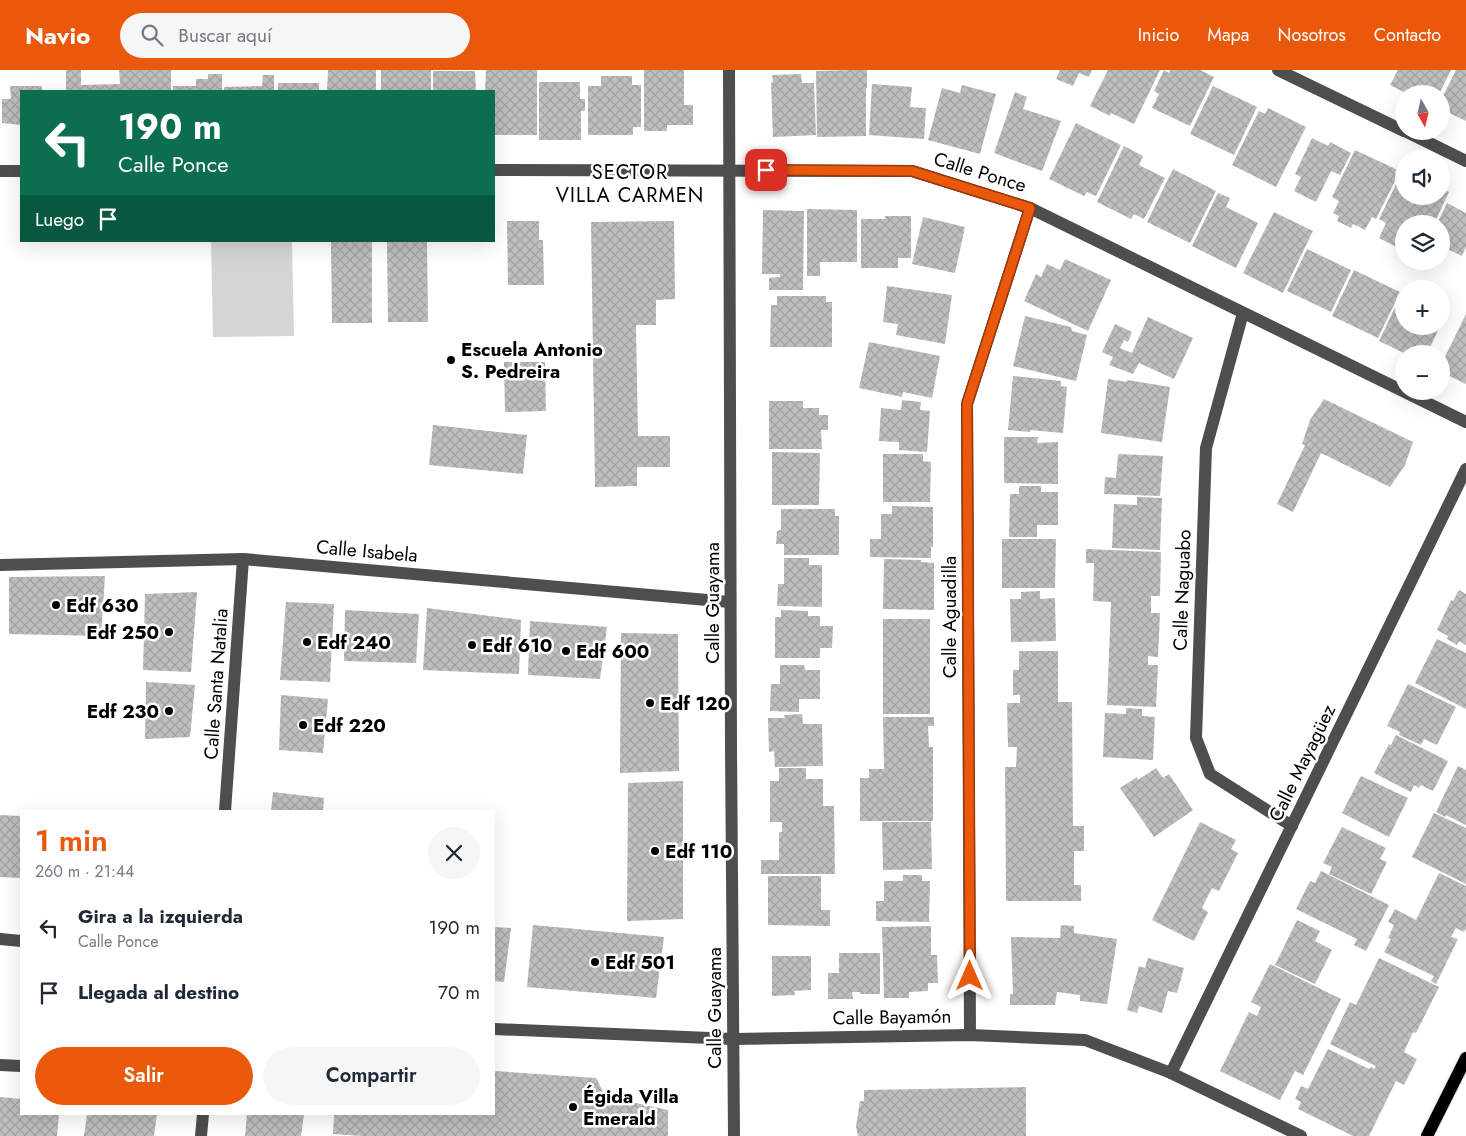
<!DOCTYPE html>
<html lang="es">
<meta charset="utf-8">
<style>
:root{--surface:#fff;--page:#f6f6f7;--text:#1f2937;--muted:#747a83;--accent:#ea580c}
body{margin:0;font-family:Jost,sans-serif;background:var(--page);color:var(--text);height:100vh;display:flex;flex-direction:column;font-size:19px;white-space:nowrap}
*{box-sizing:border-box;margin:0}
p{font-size:16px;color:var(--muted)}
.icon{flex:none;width:28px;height:28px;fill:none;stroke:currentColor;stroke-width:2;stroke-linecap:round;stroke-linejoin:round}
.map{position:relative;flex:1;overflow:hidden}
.panel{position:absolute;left:20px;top:740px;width:475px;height:305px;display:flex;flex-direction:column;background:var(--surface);border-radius:0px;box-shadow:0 5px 20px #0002}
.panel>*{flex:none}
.banner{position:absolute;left:20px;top:20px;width:475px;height:152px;border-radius:0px;box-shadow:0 5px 20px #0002;background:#0b6e4f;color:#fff;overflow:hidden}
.needle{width:32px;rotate:172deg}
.buttons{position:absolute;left:1395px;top:15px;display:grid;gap:10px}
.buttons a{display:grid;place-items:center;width:55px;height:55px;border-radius:50%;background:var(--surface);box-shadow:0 5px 20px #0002;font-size:25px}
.pin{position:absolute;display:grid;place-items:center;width:42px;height:42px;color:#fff;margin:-21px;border-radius:10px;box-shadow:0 2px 8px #0006}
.me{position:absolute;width:55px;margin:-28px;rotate:0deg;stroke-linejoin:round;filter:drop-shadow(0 0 4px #0008)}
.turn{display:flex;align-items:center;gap:18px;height:105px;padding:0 15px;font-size:22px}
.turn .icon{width:65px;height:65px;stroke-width:2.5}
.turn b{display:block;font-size:35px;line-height:42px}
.then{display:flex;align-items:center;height:48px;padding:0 15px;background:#0003;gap:10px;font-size:19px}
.round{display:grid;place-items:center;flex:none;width:52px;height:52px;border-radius:26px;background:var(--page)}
.headline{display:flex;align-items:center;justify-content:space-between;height:85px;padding:0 15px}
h1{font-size:30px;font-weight:600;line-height:38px;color:var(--accent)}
.action{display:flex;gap:10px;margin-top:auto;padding:10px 15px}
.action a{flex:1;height:58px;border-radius:30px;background:var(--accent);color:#fff;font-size:20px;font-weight:600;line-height:58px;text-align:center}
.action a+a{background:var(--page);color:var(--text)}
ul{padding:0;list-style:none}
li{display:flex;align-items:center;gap:15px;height:65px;padding:0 15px}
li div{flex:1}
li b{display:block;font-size:19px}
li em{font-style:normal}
header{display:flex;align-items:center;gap:30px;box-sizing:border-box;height:70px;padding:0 25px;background:var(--accent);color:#fff}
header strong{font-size:24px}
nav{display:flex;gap:28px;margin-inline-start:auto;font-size:18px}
.search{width:350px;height:45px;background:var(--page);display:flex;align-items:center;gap:12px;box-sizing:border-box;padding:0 18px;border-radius:28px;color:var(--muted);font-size:19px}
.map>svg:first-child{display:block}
.pitch{fill:#d5d5d5}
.building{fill:url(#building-cross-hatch)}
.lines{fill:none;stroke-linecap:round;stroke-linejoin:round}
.major-casing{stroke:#dbdbdb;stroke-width:14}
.minor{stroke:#4e4e4e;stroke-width:12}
.major{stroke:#000;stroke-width:12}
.route-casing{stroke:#983908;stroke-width:12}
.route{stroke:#ea580c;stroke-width:9}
.poi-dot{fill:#000;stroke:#fff;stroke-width:2}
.labels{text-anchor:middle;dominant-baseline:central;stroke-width:5;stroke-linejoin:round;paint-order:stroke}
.street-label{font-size:19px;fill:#000;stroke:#fff}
.poi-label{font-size:19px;font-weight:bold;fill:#000;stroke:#fff;text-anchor:start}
.neighbourhood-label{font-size:20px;letter-spacing:1px;fill:#000;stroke:#fff}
</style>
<header>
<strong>Navio</strong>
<div class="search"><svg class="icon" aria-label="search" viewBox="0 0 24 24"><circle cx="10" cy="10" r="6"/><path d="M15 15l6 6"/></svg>Buscar aquí</div>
<nav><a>Inicio</a><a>Mapa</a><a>Nosotros</a><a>Contacto</a></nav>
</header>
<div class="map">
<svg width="1466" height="1066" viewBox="0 0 1466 1066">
<defs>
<pattern id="building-cross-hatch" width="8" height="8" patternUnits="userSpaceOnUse" patternTransform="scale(1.25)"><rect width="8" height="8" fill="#bebebe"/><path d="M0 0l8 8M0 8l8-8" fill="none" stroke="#a2a2a2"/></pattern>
</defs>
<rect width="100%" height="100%" fill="#fff"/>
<path class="pitch" d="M211 171H292L294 266 213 267Z"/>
<g class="building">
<path d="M66 0H81V15L120 14 119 0H171V21H66Z"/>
<path d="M328 0H376V21H327Z"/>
<rect x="381" y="0" width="50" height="21"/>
<path d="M486 0H537V65H494V21H485Z"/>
<path d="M644 0H684V35H693V55H667V61H644Z"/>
<path d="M851 0H867V18H866V66L817 67 816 1Z"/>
<path d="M1060 0H1092L1089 7 1079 3 1073 16 1056 9Z"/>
<path d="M1108 0H1160L1134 54 1111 43 1110 46 1090 36Z"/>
<path d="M1164 0 1169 3 1170 0H1200L1214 7 1190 56 1152 38 1159 24 1154 21Z"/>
<path d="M1398 0H1451L1439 24H1408L1390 15Z"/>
<path d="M1456 0H1466V51L1441 39V30Z"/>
<path d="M433 1H475L476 21H433Z"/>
<path d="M208 4H222V21H173V16H196V9H208Z"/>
<path d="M801 4 802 13H814L816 65 773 67 771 12 773 13 772 5Z"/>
<path d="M263 5H274V21H224V17L262 16Z"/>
<path d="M601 6H632V15H641V57H633V65H588V16H601Z"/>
<path d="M539 12H580V29H585V41H581V70H539Z"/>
<rect x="278" y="13" width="41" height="8"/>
<path d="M872 14 912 17 910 37 926 38 924 69 869 65Z"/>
<path d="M962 15 996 24 980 84 928 70 942 18 960 23Z"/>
<path d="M10 16H42V21H21V55L2 53V29H11Z"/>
<path d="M1213 16 1257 37 1234 85 1190 64Z"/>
<path d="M1015 22 1027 27 1023 39 1061 51 1042 101 994 83Z"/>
<path d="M1268 38 1306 57 1276 117 1232 95 1259 41 1265 44Z"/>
<path d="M1076 53 1121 75 1096 126 1087 122 1084 126 1049 109Z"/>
<path d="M1312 68 1328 76 1330 72 1351 83 1340 105 1331 101 1316 132 1294 121 1301 107 1295 104Z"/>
<path d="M1124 76 1143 86 1139 95 1165 108 1144 149 1134 144 1131 149 1097 132Z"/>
<path d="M1355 80 1400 101 1376 149 1372 147 1365 160 1353 154 1351 158 1337 151 1339 146 1333 143 1339 131 1332 127Z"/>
<path d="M1404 98V126H1441V118L1449 122 1434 154H1404V181L1379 168 1386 153 1379 149Z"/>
<path d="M1173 99 1216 121 1190 173 1147 152Z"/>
<path d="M1218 123 1230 128 1226 137 1258 153 1236 198 1192 176Z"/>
<path d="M1447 133 1466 143V177L1462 186 1441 176V154H1437Z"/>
<path d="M807 139 857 140V192H820V206H807Z"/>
<path d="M763 140 804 141 803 220H769V208L780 207V204H762Z"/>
<path d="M1274 142 1313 161 1283 223 1243 203Z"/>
<path d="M885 146H911V188H898V198H861V149H885Z"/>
<path d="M923 147 965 157 955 203 912 194Z"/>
<path d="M507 151H539V170H543L544 215H508Z"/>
<path d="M674 151 675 229 656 230V255H636L638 366H670V397H637V416L595 417 591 152Z"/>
<path d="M331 171H372V253H332Z"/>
<path d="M387 171H427L428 252H388Z"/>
<path d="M1307 179 1351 200 1331 242 1287 221Z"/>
<path d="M1065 189 1111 210 1088 261 1024 231 1036 204 1041 207 1047 194 1060 200Z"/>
<path d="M1354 200 1400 222 1378 268 1332 246Z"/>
<path d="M887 216 952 225 945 274 896 265 898 254 883 252Z"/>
<path d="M1401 225 1404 226V256H1440L1427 284H1406L1379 271Z"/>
<path d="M777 226H826V232H832V277H770L771 235H777Z"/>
<path d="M1466 244V314L1441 302V295Z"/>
<path d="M1025 246 1071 257 1072 261 1087 265 1076 311 1013 296Z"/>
<path d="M1148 247 1193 268 1174 309 1139 293 1133 304 1109 295 1113 287 1102 282 1115 254 1132 262 1128 272 1124 270 1120 278 1132 283Z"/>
<path d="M869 272 940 286 932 328 903 322 902 327 859 318Z"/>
<path d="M504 292H545L546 341 505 342Z"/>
<path d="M1013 306 1061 311V316L1067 317 1063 363 1030 360V362L1008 360Z"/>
<path d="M1108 309 1127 312V310L1170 317 1162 372 1101 363Z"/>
<path d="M1324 329 1413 372 1405 395 1390 417 1321 383 1293 442 1277 434 1305 375 1302 374 1310 350Z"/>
<path d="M902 330 921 332 920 340 930 341 927 382 899 380V372L879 371 881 338 901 340Z"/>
<path d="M769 331H803V338H819V345H828V360H821L822 379H769Z"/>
<path d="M433 355 527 365 523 404 429 395Z"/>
<path d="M1004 367H1038L1037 373 1058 372V414L1004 413Z"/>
<path d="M772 382 820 383 819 435H772Z"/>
<path d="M883 384H923V391L931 392 930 432H883Z"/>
<path d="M1118 384 1163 386 1160 426 1104 424 1105 407 1116 408Z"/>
<path d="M1019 416H1041V422H1058V455H1037V467H1009L1010 424H1019Z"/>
<path d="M1137 427 1162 428 1160 480 1112 478 1114 434 1137 435Z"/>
<path d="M892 436 933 437V477H931V488L870 487V469H881V444H892Z"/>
<path d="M781 439H835V446H839V485H784V474H776L777 461 781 460Z"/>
<path d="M1002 469H1056L1055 518H1002Z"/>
<path d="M1086 479 1161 482 1160 526H1151V543H1160L1158 587 1148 586V595H1158L1156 637 1107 635 1111 532 1093 531 1094 493H1086Z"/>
<path d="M784 488H809V495H822V537L777 536 778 514H784Z"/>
<path d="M884 489 921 490V492L934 493V540L883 539Z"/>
<path d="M105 506 101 566 9 564V507Z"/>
<path d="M1459 520 1466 524V575L1459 571 1457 575 1447 569 1448 566 1437 560 1451 530 1453 531Z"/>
<path d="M1040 521V529L1055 528 1056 571 1011 572 1010 529H1021V522Z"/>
<path d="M197 522 191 602 143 600 145 524Z"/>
<path d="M286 532 334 534 330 612 280 610Z"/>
<path d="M427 538 521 550 519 604 423 600Z"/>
<path d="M345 540 419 544 416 593 344 591Z"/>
<path d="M781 540 808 541V546H820V556H833L832 578H820V588H775V547H781Z"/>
<rect x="883" y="549" width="47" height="95"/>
<path d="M530 551 607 557 600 609 528 605Z"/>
<path d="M621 563 678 564 679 701 620 703Z"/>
<path d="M1437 569 1466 583V639L1415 613Z"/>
<path d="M1019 581H1058V632H1072L1073 756H1084V781H1074V815H1081V831H1006L1005 697H1016L1017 677H1008L1007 633H1020V625H1013V600H1019Z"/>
<path d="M780 595H804L805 600H820V629H799V642L770 641 771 614H780Z"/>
<path d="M146 612 195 615 190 667 145 669Z"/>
<path d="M1408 614 1456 637 1437 675 1424 669 1421 675 1399 665 1400 662 1387 656Z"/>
<path d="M281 625 328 629 323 683 279 680Z"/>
<path d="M1126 638 1142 639V646L1155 647 1153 690 1103 687 1105 643 1126 644Z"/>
<path d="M802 644 803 654H822L823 696 775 697 774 681 769 682 768 648H785L784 645Z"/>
<path d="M883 647H934V656H928L929 677H933V751H860V708H869V699H884Z"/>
<path d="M1396 665 1448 691 1433 721 1421 715 1419 718 1414 715 1411 722 1374 703 1389 674 1391 675Z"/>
<path d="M1458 696 1466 700V755L1446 745 1445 747 1436 742Z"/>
<path d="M779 698H806V709H823V736H834L835 804H761V790H779V762H782V752H770V711H779Z"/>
<path d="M1156 698 1163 708 1169 704 1193 740 1154 767 1120 718 1137 707 1138 710Z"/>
<path d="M1361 706 1408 728 1389 767 1342 743Z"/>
<path d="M683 711V849L627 851 628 713Z"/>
<path d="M273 722 324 728 323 741H271Z"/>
<path d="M1434 743 1466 758V814L1412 787Z"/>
<path d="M0 745 21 746V808L0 807Z"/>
<path d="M882 752H931L932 799 883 800Z"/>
<path d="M1200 752 1236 770 1231 779 1238 783 1219 821 1212 818 1202 838 1208 842 1194 871 1152 850Z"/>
<path d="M1342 757 1386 778 1380 789 1387 792 1371 824 1329 804 1332 797 1323 793Z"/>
<path d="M1321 801 1389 835 1366 881 1354 875 1357 869 1296 839 1310 811 1315 813Z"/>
<path d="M1439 803 1466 816V859L1464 862 1456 858 1451 867 1458 869 1436 914 1431 911 1434 906 1384 882 1391 869 1388 868 1394 855 1388 852 1395 839 1416 850Z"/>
<path d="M903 805H922V811H930L929 852 876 851V831H884V811H903Z"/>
<path d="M768 806H821V840H830V856L768 855Z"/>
<path d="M1297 850 1320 861 1315 871 1332 880 1315 914 1275 895Z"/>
<path d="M533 855 664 867 656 928 527 917Z"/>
<path d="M1061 855 1074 856V863L1117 869 1107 934 1080 931V925L1057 922 1055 935H1010V924H1013L1011 867 1060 868Z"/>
<path d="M931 856V885H937L938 913H928V921L909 922V928H884L882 857Z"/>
<path d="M494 857 511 858 504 912 494 911Z"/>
<path d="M839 883H880V924H860V922H852L853 929H828V903H839Z"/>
<path d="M772 886H811V920L794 921 795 925 772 926Z"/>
<path d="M1148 888 1184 898 1177 923 1168 921 1162 943 1139 936 1137 943 1127 940 1139 896 1145 898Z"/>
<path d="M1379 888 1439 917 1416 963 1413 962 1404 982 1417 989 1404 1015 1396 1011 1369 1066H1353L1298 1039 1301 1032 1295 1029 1301 1016 1308 1019 1328 979 1369 999 1371 997 1374 999 1376 996 1330 974 1350 932 1356 935Z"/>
<path d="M1270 894 1341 929 1303 1005 1295 1001 1280 1030 1220 1001 1249 942 1257 946 1261 937 1251 932Z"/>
<path d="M494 1001 596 1008 609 1033H636L668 1040V1066H362L333 1064 334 1044H494Z"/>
<path d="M1026 1017V1066H858L856 1057 860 1031H864V1020Z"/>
<path d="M0 1027 21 1029V1044H59L57 1066H0Z"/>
<path d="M87 1044H157L154 1066H84Z"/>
<path d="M247 1044H304L301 1066H245Z"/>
</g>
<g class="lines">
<defs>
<path id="major" d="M1427 1066 1466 988"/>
</defs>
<use href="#major" class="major-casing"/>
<g class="minor">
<path d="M729 0 731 676 734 1066"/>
<path d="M1278 0 1404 61"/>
<path d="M1405 61 1466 91"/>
<path d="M494 100 912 101 1030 138 1466 352"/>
<path d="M0 101H21"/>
<path d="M1243 243 1206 378 1196 668 1210 704 1292 756"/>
<path d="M0 495 243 489 730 532"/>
<path d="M225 741 243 489"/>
<path d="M0 869 21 871"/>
<path d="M494 959 733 969 970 965 1085 970 1171 1003 1301 1066"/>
<path d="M970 965 967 334 1030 138"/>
<path d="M0 995 21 996"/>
<path d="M1171 1003 1466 399"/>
<path d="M201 1066 203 1044"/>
</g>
<use href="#major" class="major"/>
</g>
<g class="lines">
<defs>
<path id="route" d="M766 100 912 101 1030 138 967 334 970 906"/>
</defs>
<use href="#route" class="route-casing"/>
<use href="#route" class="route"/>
</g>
<g class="poi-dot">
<circle cx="451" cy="290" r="5"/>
<circle cx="56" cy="535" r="5"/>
<circle cx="169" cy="562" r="5"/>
<circle cx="307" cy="572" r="5"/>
<circle cx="472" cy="575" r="5"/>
<circle cx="566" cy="581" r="5"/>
<circle cx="650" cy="633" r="5"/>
<circle cx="169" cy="641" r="5"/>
<circle cx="303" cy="655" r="5"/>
<circle cx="655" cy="781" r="5"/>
<circle cx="595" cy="892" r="5"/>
<circle cx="573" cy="1037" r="5"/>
</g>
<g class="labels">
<g class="street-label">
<text transform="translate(980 102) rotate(17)">Calle Ponce</text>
<text transform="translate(367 481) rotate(5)">Calle Isabela</text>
<text transform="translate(1182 520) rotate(-88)">Calle Naguabo</text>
<text transform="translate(712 533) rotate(-90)">Calle Guayama</text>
<text transform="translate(949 547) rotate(-90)">Calle Aguadilla</text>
<text transform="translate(216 614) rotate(-86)">Calle Santa Natalia</text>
<text transform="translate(1302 693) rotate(-64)">Calle Mayagüez</text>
<text transform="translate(714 938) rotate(-90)">Calle Guayama</text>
<text transform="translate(892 947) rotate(-1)">Calle Bayamón</text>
</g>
<g class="poi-label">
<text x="461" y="279">Escuela Antonio<tspan x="461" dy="22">S. Pedreira</tspan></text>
<text x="66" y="535">Edf 630</text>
<text x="159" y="562" text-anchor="end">Edf 250</text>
<text x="317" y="572">Edf 240</text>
<text x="482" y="575">Edf 610</text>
<text x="576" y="581">Edf 600</text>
<text x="660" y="633">Edf 120</text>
<text x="159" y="641" text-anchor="end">Edf 230</text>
<text x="313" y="655">Edf 220</text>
<text x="665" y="781">Edf 110</text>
<text x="605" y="892">Edf 501</text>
<text x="583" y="1026">Égida Villa<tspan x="583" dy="22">Emerald</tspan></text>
</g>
<g class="neighbourhood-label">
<text x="630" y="102">SECTOR<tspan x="630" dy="23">VILLA CARMEN</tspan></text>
</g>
</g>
</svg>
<div class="buttons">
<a><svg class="needle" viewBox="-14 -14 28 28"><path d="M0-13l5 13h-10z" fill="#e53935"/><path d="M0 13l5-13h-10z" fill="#747a83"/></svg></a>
<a><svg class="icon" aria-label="sound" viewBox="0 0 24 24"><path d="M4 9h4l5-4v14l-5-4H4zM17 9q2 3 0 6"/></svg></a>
<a><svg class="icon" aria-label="layers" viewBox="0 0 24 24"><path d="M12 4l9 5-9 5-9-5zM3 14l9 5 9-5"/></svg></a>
<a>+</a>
<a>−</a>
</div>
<div class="pin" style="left:766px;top:100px;background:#d93025"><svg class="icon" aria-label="arrive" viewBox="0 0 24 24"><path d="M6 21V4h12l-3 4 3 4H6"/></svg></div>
<svg class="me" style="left:970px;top:906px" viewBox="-20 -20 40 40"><path d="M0-17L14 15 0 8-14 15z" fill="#ea580c" stroke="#fff" stroke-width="4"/></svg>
<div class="banner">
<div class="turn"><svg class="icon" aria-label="left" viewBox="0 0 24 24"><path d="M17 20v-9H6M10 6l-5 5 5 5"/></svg><div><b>190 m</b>Calle Ponce</div></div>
<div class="then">Luego<svg class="icon" aria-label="arrive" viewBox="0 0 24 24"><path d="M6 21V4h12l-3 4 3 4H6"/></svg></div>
</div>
<section class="panel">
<div class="headline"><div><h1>1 min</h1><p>260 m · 21:44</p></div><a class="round"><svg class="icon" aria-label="close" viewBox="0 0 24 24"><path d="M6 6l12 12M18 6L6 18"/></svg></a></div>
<ul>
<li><svg class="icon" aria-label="left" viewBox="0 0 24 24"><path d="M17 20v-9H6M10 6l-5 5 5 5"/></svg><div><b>Gira a la izquierda</b><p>Calle Ponce</p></div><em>190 m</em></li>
<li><svg class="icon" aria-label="arrive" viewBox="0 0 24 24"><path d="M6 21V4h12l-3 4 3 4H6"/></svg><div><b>Llegada al destino</b></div><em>70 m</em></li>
</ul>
<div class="action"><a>Salir</a><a>Compartir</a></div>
</section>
</div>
